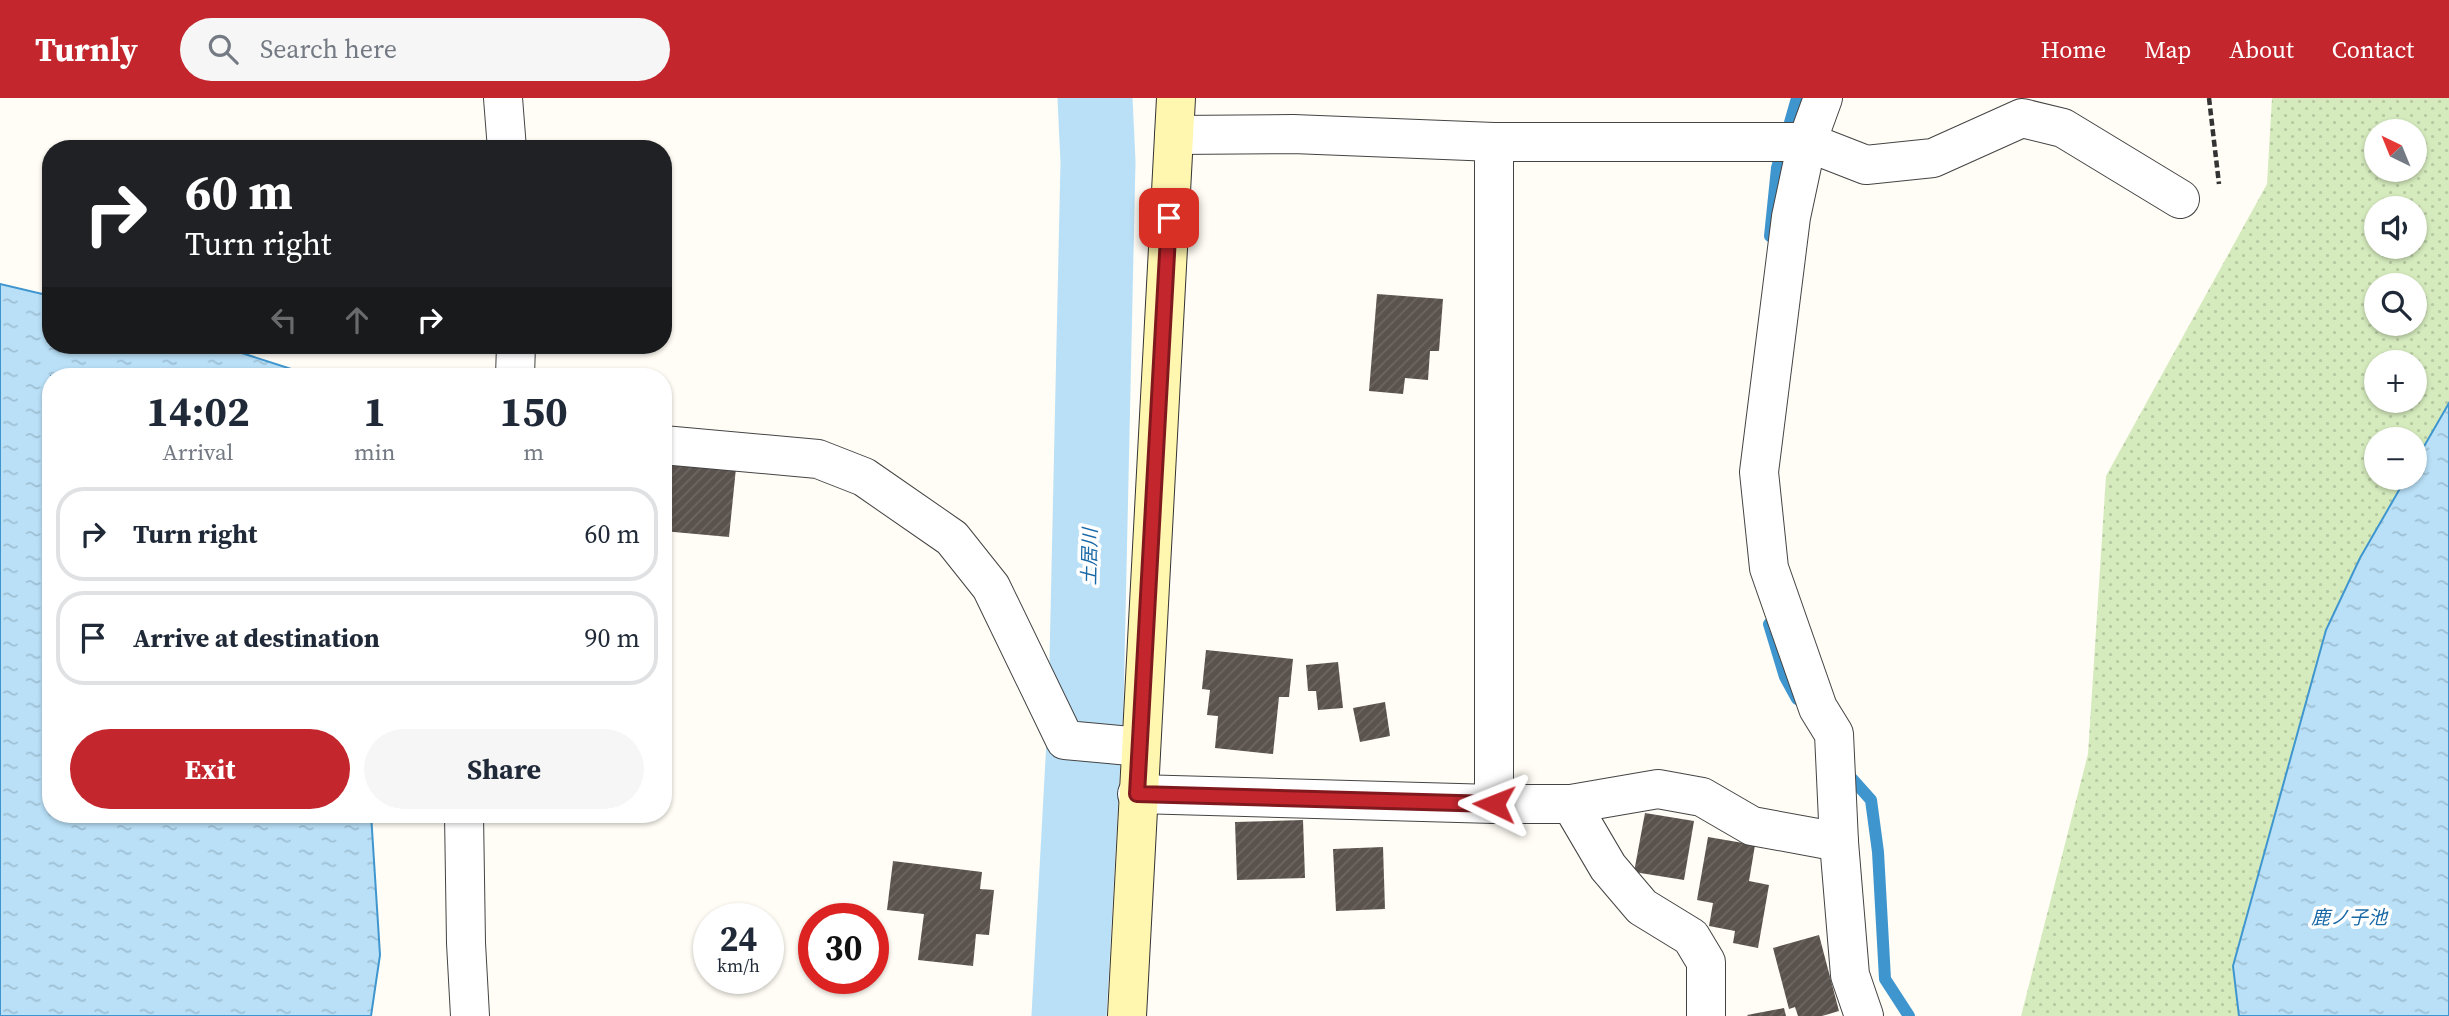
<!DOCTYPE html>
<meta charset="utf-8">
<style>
:root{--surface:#fff;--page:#f6f6f7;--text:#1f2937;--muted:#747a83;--line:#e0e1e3;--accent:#c4262e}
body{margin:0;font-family:"Source Serif 4","Noto Sans JP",serif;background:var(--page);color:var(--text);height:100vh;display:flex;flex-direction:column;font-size:26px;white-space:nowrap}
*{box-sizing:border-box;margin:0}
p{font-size:23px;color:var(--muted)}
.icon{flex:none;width:38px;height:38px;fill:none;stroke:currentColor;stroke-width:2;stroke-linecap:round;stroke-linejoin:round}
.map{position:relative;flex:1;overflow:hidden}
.details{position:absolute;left:42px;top:270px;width:630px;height:455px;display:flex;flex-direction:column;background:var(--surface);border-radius:28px;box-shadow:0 2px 5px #0004}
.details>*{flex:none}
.guide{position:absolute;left:42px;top:42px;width:630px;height:214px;border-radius:28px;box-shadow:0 2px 5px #0004;background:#202124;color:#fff;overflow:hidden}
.needle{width:46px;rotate:317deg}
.fabs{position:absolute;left:2364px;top:21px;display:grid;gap:14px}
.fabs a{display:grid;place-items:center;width:63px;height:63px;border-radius:50%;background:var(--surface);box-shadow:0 2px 5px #0004;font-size:35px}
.speed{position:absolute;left:693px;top:805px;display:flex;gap:14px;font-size:35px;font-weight:700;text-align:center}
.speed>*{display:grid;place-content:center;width:91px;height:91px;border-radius:50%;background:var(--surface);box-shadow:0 2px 5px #0004;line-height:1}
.speed small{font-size:18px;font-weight:400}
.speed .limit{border:10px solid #d22;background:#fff;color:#111}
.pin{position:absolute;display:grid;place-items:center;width:60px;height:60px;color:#fff;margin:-30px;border-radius:14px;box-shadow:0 4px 10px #0006}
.me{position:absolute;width:77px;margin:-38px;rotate:272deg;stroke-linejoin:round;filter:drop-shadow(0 0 5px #0008)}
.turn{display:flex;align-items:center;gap:24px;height:147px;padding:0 28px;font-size:32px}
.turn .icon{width:91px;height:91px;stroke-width:2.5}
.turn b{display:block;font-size:49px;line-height:60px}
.lanes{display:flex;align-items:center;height:66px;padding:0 28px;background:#0003;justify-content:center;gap:35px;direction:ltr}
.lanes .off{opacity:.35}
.eta{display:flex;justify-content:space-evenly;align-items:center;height:119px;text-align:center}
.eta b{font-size:42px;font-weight:700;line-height:49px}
.cta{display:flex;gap:14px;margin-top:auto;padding:14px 28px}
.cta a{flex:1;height:80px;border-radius:42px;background:var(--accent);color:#fff;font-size:28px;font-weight:700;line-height:80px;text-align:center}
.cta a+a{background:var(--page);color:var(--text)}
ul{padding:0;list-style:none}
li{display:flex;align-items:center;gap:21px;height:94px;margin:0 14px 10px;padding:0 14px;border:4px solid var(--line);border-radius:28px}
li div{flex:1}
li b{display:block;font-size:26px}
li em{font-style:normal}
header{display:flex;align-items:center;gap:42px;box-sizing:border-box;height:98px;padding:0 35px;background:var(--accent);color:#fff}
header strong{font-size:33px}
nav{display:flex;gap:38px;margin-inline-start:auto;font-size:24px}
.search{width:490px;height:63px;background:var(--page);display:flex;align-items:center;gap:18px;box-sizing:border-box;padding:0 24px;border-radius:38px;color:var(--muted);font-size:26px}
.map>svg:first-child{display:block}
.grass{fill:url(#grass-dots);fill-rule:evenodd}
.water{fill:url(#water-ripples);stroke:#3f96cf;stroke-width:2}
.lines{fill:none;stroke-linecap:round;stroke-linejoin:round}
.stream{stroke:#3f96cf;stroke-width:12}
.river{stroke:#b9e0f7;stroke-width:75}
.building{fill:url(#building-hatch)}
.street-casing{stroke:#444;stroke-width:40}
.secondary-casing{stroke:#333;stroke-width:40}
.path{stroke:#333;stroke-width:4.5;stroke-dasharray:7 3.5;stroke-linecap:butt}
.street{stroke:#fff;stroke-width:38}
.secondary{stroke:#fff6b0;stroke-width:38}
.route-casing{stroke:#7f191e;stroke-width:18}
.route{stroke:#c4262e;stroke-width:12}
.labels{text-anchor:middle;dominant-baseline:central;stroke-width:7;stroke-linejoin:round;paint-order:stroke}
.water-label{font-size:19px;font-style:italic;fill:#1768a6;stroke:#fff}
</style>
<header>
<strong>Turnly</strong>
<div class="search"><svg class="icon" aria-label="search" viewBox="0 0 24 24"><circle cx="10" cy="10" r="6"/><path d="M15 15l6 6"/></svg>Search here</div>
<nav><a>Home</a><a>Map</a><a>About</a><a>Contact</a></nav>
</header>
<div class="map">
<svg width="2449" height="918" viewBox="0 0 2449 918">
<defs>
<pattern id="grass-dots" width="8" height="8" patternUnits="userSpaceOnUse" patternTransform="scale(1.75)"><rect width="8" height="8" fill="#d5ebbd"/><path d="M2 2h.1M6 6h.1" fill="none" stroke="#b6c8a1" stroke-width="1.8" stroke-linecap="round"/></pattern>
<pattern id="water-ripples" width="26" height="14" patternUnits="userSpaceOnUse" patternTransform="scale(1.75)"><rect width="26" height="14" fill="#b9e0f7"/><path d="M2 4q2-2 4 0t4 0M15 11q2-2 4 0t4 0" fill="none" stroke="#9ebfd3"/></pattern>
<pattern id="building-hatch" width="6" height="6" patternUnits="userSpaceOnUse" patternTransform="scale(1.75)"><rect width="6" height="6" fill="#5a524d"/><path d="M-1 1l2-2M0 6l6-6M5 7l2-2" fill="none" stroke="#6d6662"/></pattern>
</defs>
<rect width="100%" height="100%" fill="#fffdf5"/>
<path class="grass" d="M2272 0H2449V305L2415 364V341H2376V380H2406L2360 460 2233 868 2239 918H2021L2088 656 2106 378 2267 86ZM2376 33H2415V72H2376ZM2376 110H2415V149H2376ZM2376 187H2415V226H2376ZM2376 264H2415V303H2376Z"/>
<g class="water">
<path d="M0 186 51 198V247H217L313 278H51V716H371L380 857 371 918H0Z"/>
<path d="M2449 305V918H2239L2233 868 2326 532 2360 460 2406 380H2415V364Z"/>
</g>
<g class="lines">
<g class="stream">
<path d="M1770 138 1777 70 1797 0"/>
<path d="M1769 526 1785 579 1797 601"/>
<path d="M1846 674 1871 702 1878 754 1885 881 1909 918"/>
</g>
<path class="river" d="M1069 918 1086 607 1098 64 1095 0"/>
</g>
<g class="building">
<path d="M1377 196 1443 201 1439 253H1430L1428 282 1405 280 1403 296 1369 293Z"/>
<path d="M663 364 736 370 729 439 663 433Z"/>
<path d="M1206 552 1293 561 1289 599H1279L1273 656 1215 650 1218 618 1207 617 1210 592 1202 591Z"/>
<path d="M1338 564 1343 610 1318 612 1316 593H1308L1306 567Z"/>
<path d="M1385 604 1390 638 1360 644 1353 610Z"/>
<path d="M1645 715 1694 723 1684 782 1634 774Z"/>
<path d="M1303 722 1305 780 1237 782 1235 724Z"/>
<path d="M1708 739 1755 747 1749 783 1769 787 1758 850 1733 845 1735 833 1709 828 1713 805 1697 802Z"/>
<path d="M1383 749 1385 811 1336 813 1333 751Z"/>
<path d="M893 763 982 774 980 791 994 792 989 837 976 836 973 868 918 862 924 816 887 812Z"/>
<path d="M1819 837 1839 913 1822 918H1798L1795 909 1789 911 1773 850Z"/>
<path d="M1784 910 1786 918H1748L1747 917Z"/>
</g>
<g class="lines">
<defs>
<g id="street">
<path d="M503 0 507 51"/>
<path d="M1823 0 1807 44 1791 119 1759 374 1769 470 1818 610 1834 636 1839 744 1850 877 1864 918"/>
<path d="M1174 37 1293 36 1494 44H1807L1866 67 1933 60 2022 20 2063 30 2180 101"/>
<path d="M515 278 516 247"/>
<path d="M663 347 818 361 864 379 952 440 991 489 1065 642 1141 649"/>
<path d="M1137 696 1494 706H1571L1608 769 1642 809 1691 839 1706 864V918"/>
<path d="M1494 706V44"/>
<path d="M1571 706 1658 691 1702 699 1752 728 1839 744"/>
<path d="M464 716 466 845 470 918"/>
</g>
<path id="secondary" d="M1127 918 1176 0"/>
</defs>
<use href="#street" class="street-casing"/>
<use href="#secondary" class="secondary-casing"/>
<path class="path" d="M2209 0 2219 86"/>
<use href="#street" class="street"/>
<use href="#secondary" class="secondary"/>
</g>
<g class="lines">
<defs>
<path id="route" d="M1169 120 1137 696 1494 706"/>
</defs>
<use href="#route" class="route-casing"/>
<use href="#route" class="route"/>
</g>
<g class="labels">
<g class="water-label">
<text transform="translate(1089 459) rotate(-89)">土居川</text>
<text x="2349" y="819">鹿ノ子池</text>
</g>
</g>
</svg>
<div class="fabs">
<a><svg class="needle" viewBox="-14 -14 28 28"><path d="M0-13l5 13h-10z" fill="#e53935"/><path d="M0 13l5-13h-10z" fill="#747a83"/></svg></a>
<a><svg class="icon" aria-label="sound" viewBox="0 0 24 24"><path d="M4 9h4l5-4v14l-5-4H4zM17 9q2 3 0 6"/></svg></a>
<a><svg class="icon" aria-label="search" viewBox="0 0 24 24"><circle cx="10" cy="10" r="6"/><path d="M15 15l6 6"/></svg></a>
<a>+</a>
<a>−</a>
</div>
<div class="speed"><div>24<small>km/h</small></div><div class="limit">30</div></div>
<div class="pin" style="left:1169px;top:120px;background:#d93025"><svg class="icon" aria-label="arrive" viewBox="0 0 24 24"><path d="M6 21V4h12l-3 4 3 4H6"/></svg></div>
<svg class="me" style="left:1494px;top:706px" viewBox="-20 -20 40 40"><path d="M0-17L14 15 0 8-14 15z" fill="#c4262e" stroke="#fff" stroke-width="4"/></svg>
<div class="guide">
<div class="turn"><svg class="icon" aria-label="right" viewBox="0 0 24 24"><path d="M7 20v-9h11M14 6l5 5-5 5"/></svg><div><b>60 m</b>Turn right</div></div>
<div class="lanes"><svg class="icon off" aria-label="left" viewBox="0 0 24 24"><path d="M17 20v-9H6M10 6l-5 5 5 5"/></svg><svg class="icon off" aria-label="ahead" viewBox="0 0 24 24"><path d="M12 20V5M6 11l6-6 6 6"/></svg><svg class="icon" aria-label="right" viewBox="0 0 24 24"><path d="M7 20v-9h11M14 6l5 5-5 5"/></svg></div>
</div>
<section class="details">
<div class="eta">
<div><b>14:02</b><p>Arrival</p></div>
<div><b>1</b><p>min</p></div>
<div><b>150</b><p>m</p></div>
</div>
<ul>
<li><svg class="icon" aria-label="right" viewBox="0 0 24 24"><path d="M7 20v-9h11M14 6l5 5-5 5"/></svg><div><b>Turn right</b></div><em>60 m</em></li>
<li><svg class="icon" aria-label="arrive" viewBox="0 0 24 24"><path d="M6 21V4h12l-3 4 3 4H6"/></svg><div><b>Arrive at destination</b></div><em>90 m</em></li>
</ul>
<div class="cta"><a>Exit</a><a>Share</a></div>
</section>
</div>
